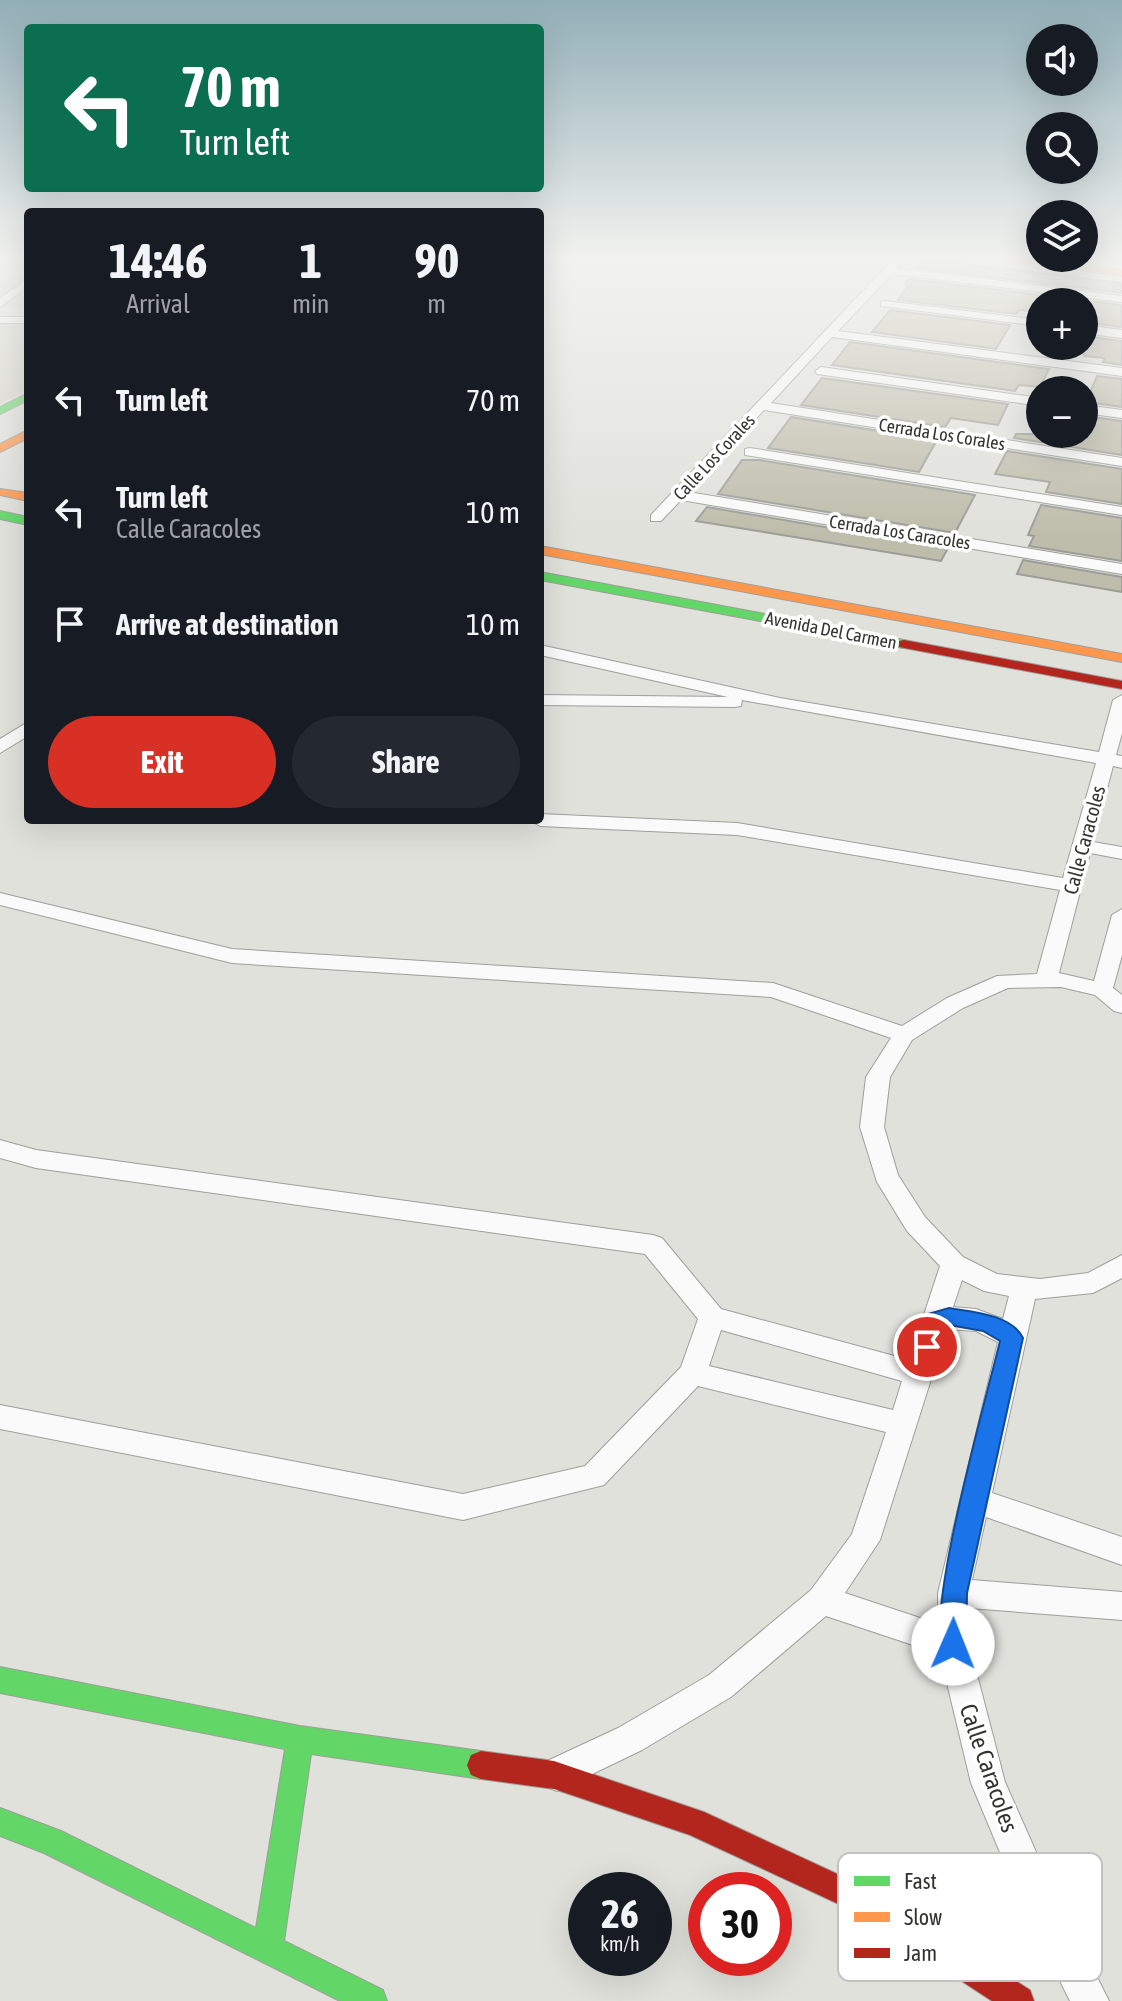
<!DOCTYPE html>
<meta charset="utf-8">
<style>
:root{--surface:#171b24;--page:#242831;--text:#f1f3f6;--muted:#9ea1a6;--accent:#d93025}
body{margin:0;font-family:"Asap Condensed",sans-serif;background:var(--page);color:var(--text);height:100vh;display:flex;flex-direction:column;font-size:30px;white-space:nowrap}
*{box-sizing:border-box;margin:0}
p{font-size:26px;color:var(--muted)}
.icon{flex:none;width:44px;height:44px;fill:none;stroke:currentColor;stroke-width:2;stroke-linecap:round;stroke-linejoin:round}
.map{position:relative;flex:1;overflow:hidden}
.sheet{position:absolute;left:24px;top:208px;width:520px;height:616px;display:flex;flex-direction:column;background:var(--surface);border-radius:8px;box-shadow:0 8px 32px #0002}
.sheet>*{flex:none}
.hud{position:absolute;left:24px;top:24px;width:520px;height:168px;border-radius:8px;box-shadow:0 8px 32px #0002;background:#0b6e4f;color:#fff;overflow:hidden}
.tools{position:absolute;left:1026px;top:24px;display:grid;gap:16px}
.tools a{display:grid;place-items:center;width:72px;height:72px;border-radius:50%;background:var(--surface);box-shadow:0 8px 32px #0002;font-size:40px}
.speed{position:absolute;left:568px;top:1872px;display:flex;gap:16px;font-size:40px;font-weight:700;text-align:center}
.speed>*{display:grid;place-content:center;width:104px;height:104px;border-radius:50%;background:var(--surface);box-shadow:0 8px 32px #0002;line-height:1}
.speed small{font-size:20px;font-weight:400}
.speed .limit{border:12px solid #d22;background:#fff;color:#111}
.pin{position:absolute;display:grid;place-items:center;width:68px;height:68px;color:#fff;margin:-34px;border:4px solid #fff;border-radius:50%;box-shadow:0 2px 8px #0007}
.me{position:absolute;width:88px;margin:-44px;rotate:1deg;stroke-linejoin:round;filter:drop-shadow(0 0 6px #0008)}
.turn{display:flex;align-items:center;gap:28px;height:168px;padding:0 24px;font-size:36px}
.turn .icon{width:104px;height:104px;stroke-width:2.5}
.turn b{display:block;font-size:56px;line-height:68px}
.eta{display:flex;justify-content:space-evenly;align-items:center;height:136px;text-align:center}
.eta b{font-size:48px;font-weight:700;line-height:56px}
.action{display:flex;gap:16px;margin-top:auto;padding:16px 24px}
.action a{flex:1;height:92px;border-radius:48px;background:var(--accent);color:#fff;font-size:32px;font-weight:700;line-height:92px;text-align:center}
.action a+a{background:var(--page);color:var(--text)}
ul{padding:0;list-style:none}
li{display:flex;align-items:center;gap:24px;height:112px;padding:0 24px}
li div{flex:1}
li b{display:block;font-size:30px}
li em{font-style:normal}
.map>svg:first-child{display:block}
.built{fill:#d5d4ca}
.building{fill:#bebcaa;stroke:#9c9c99;stroke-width:2}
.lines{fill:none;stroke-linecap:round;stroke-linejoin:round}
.street-casing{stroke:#9e9e9b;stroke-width:2}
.fast-casing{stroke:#9e9e9b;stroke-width:2}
.slow-casing{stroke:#9e9e9b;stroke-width:2}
.jam-casing{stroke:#9e9e9b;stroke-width:2}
.street{fill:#fafafa;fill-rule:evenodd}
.fast{fill:#63d668;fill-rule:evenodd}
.slow{fill:#ff974d;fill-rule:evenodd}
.jam{fill:#b3261e;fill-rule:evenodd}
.route{fill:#1a73e8;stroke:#114b97;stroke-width:2}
.labels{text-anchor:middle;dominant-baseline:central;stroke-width:7;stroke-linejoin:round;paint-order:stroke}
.far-street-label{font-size:18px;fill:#333330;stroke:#fff}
.street-label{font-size:20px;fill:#333330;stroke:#fff}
.near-street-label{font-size:24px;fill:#333330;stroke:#fff}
.key{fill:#fff;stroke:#c2c2c1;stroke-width:2}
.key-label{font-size:22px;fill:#333330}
</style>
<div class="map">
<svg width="1122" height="2001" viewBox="0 0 1122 2001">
<rect width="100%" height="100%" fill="#e1e1dc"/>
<g class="built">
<path d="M28 270V308L0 307V284Z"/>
<path d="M28 323V390L0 404V324Z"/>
</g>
<g class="building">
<path d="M927 256H959L955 263 1122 283V293L918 268Z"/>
<path d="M909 279 1122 305V327L1084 322V302H1040V312L1019 310 1016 314 898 300 909 285 905 284Z"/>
<path d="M890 310 1010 325 996 349 872 332Z"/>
<path d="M1084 336 1122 341V365L1103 362 1105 358 1084 356Z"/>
<path d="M850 342 1049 369 1040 387 1019 385 1015 391 832 365Z"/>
<path d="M1097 376 1122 379V407L1086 402Z"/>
<path d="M822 378 1008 404 998 425 951 418 945 427 801 405Z"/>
<path d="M1084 416 1122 421V455L1014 438 1016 434H1084Z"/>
<path d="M791 417 937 440 919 472 768 448Z"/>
<path d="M1007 451 1122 469V504L1046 492 1050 482 995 474Z"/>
<path d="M742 460H759L975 495 955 533 718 494Z"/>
<path d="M1041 505 1122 518V561L1029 546 1034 536 1028 535Z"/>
<path d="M707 507 948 548 941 561 696 521Z"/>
<path d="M1023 560 1122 577V592L1017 574Z"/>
</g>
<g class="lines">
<defs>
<g id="street">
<path d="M896 256H907L897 268 1122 296V302L892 274 838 331 1122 368V376L832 337 771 403 1122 458V466L764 410 688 492 1122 564V574L681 500 661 521H651V515Z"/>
<path d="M28 279V287L0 307V298Z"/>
<path d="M885 301 1040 320V326L881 306V302Z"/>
<rect x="0" y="317" width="28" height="6"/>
<path d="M1084 325 1122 330V338L1084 333Z"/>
<path d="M821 367 1040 398V406L817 374 815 371Z"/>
<path d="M1084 405 1122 410V418L1084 413Z"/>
<path d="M750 448 1122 507V515L745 455V449Z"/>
<path d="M540 645 780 698 1099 752 1113 700 1122 695V733L1116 755 1122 756V768L1113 766 1093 842 1122 847V859L1090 853 1059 973 1094 981 1112 915 1122 909V955L1113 988 1122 995V1013L1114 1011 1095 995 1061 987 1008 988 963 1008 912 1040 890 1077 884 1127 898 1175 925 1217 963 1257 997 1274 1040 1279 1088 1273 1122 1255V1278L1093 1293 1035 1299 992 1493 1122 1537V1565L986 1517 972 1580 1122 1592V1620L969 1608V1644L1005 1782 1048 1879 1109 2001H1070L1022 1905 971 1783 940 1654 826 1616 731 1697 642 1750 557 1791 545 1786 540 1774 545 1762 618 1728 709 1675 811 1590 852 1534 886 1432 698 1386 604 1485 463 1520 0 1429V1405L463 1494 585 1466 681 1367 698 1319 645 1254 36 1168 0 1158V1140L36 1150 653 1235 662 1238 721 1309 909 1360 940 1266 907 1231 877 1182 860 1127 866 1077 891 1038 771 997 232 963 0 905V893L232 949 773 983 902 1026 947 998 997 976 1037 974 1060 890 737 835 540 826 530 820H540V814L737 823 1063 878 1096 763 742 700 741 706 735 707 540 705V695L728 697 540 655ZM962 1280 984 1291 1009 1296 1003 1319 976 1309 953 1307ZM947 1329 976 1331 998 1342 938 1593V1624L845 1593 880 1540ZM721 1330 902 1381 893 1410 709 1366Z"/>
<path d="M28 722V736L0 753V739Z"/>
</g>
<g id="fast">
<path d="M28 393V400L0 414V407Z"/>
<path d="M0 511 28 517V525L0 519Z"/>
<path d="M540 572 904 640 911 644 904 648 540 580Z"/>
<path d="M0 1667 300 1726 481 1751 491 1755 495 1765 491 1775 481 1779 311 1754 284 1941 383 1990 387 2001H340L44 1853 0 1836V1808L61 1831 256 1928 285 1749 0 1693Z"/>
</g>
<g id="slow">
<path d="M972 256H1000L1122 270V276Z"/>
<path d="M28 430V438L0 452V444Z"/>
<path d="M0 489 28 493V501L0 495Z"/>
<path d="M540 546 1122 654V662L540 554Z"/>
</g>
<g id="jam">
<path d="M904 640 1122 681V689L899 647V641Z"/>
<path d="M481 1751 554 1761 704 1812 878 1893 1030 1990 1034 2001H992L858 1913 690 1835 554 1789 481 1779 471 1775 467 1765 471 1755Z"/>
</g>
</defs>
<use href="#street" class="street-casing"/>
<use href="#fast" class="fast-casing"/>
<use href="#slow" class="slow-casing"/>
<use href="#jam" class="jam-casing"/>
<use href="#street" class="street"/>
<use href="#fast" class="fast"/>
<use href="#slow" class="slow"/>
<use href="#jam" class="jam"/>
</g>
<linearGradient id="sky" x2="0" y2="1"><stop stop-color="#91aeb7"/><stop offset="0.48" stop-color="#f2f2ef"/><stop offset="1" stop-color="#f2f2ef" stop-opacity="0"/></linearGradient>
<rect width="1122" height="536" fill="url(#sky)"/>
<path class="route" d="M949 1308C972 1312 1011 1314 1023 1338L967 1593 966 1644 962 1652 953 1656 943 1652C925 1612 987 1396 1000 1341L983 1331 949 1325 945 1326 935 1353 927 1356 919 1353 916 1347 928 1314Z"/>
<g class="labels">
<g class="far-street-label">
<text transform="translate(942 434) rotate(9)">Cerrada Los Corales</text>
<text transform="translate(714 457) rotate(-47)">Calle Los Corales</text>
<text transform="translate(900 532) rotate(9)">Cerrada Los Caracoles</text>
<text transform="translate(831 630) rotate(11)">Avenida Del Carmen</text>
</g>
<g class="street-label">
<text transform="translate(1084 840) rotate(-75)">Calle Caracoles</text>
</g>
<g class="near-street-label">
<text transform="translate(989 1768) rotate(71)">Calle Caracoles</text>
</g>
</g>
<rect x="838" y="1853" width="264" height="128" rx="12" class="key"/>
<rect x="854" y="1876" width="36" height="10" fill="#63d668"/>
<rect x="854" y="1912" width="36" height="10" fill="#ff974d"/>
<rect x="854" y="1948" width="36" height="10" fill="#b3261e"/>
<g class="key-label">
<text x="904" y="1889">Fast</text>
<text x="904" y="1925">Slow</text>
<text x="904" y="1961">Jam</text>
</g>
</svg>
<div class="tools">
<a><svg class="icon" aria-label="sound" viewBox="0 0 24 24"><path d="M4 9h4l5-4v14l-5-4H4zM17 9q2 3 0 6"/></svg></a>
<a><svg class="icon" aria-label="search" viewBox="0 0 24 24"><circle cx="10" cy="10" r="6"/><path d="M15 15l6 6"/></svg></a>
<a><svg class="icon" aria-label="layers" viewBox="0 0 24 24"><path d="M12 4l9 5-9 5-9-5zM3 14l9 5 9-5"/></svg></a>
<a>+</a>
<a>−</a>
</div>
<div class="speed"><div>26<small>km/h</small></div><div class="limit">30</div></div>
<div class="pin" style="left:927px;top:1347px;background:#d93025"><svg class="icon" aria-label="arrive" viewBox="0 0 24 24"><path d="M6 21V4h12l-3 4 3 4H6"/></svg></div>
<svg class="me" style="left:953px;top:1644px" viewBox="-20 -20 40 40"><circle r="19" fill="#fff"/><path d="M0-13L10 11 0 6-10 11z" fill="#1a73e8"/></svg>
<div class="hud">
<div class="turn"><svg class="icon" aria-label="left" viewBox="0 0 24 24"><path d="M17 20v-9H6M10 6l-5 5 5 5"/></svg><div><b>70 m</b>Turn left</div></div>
</div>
<section class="sheet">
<div class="eta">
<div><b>14:46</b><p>Arrival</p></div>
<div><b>1</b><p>min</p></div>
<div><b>90</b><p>m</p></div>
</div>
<ul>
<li><svg class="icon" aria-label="left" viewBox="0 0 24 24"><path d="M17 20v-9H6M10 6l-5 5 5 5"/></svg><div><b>Turn left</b></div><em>70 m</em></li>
<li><svg class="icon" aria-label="left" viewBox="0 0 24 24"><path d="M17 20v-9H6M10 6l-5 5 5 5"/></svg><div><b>Turn left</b><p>Calle Caracoles</p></div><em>10 m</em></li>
<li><svg class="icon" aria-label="arrive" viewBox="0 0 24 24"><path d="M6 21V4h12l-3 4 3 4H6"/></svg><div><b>Arrive at destination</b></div><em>10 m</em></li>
</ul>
<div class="action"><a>Exit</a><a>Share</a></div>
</section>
</div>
